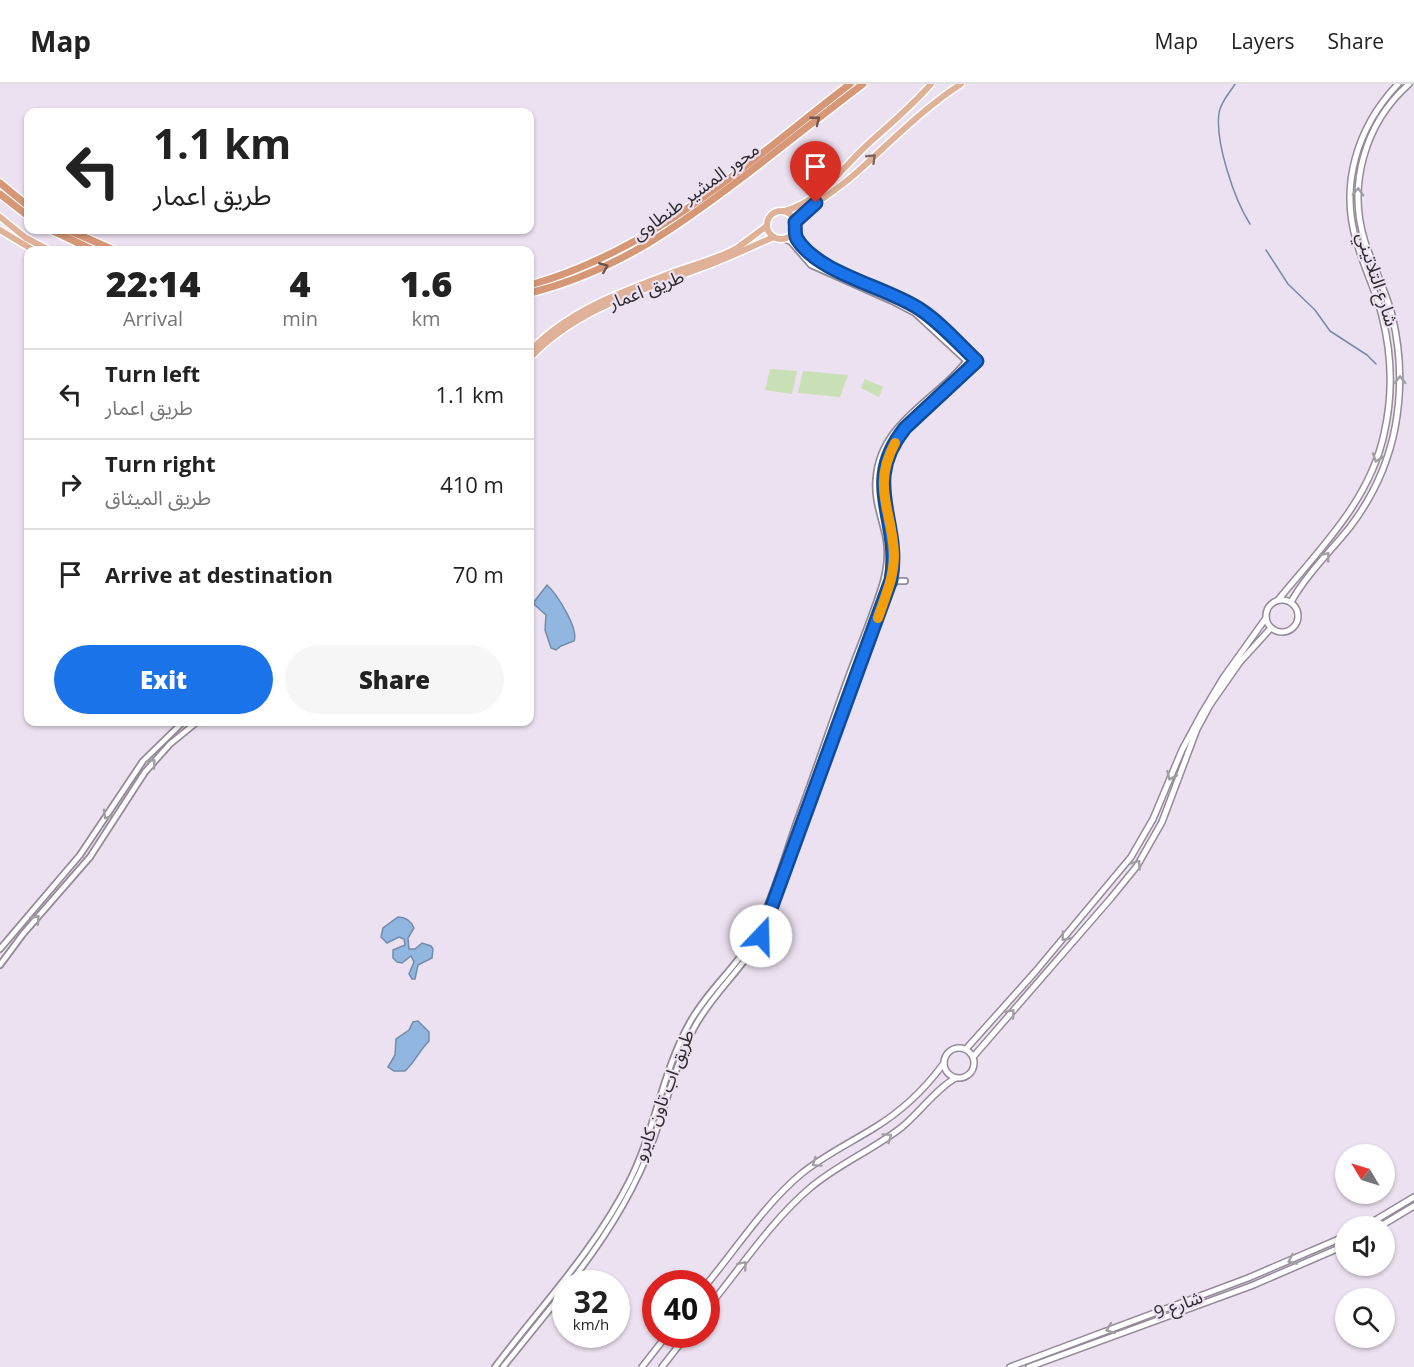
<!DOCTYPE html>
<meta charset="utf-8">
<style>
:root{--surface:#fff;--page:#f6f6f6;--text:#222;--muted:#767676;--line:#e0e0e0;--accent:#1a73e8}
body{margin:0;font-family:"Open Sans","Noto Sans Arabic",sans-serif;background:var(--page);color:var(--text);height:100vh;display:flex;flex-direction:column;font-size:22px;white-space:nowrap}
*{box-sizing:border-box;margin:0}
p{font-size:20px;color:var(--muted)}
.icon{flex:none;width:33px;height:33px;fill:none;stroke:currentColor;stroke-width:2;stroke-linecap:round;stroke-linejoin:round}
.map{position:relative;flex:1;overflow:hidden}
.panel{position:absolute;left:24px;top:162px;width:510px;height:480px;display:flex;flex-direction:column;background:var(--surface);border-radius:12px;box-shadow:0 2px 4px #0004}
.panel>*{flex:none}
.top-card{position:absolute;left:24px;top:24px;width:510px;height:126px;border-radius:12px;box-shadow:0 2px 4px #0004;background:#fff;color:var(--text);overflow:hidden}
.needle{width:39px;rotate:308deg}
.tools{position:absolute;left:1335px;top:1060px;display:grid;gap:12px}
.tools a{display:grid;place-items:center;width:60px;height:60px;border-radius:50%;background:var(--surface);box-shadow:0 2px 4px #0004;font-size:30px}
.speed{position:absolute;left:552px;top:1186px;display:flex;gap:12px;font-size:30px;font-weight:700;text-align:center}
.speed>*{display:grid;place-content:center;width:78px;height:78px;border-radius:50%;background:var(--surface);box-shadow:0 2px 4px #0004;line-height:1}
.speed small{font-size:15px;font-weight:400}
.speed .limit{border:9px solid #d22;background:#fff;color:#111}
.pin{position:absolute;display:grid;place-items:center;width:51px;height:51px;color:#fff;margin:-62px -26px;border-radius:50% 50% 50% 0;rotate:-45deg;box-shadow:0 0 6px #0007}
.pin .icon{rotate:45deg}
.me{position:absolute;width:66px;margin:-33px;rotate:21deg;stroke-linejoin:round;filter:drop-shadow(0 0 4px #0008)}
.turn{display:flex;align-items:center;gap:21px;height:126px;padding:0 30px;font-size:27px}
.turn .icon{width:78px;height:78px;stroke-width:2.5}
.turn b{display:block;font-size:42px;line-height:51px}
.eta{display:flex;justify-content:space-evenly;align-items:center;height:102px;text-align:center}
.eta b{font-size:36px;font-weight:800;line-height:42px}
.button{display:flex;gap:12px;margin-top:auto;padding:12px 30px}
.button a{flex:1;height:69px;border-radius:36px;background:var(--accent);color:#fff;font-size:24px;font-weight:800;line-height:69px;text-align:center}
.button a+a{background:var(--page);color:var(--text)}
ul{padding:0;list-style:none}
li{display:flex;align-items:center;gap:18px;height:90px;padding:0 30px;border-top:2px solid var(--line)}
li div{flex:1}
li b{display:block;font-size:22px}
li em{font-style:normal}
header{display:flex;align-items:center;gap:36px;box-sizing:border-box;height:84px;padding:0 30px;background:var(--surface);border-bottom:2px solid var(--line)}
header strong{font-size:28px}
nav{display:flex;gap:33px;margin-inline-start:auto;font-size:21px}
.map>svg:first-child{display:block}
.green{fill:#c9dfb5}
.water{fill:#91b6e0;stroke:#738cab;stroke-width:1.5}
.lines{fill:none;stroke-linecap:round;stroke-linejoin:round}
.stream{stroke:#738cab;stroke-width:1.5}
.tertiary-casing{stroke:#948a98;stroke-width:8}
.secondary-casing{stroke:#948a98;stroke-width:8}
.primary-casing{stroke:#fff;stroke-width:9}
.trunk-casing{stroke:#fff;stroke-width:10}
.tertiary{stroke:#fff;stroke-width:4.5}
.secondary{stroke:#fff;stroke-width:5}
.primary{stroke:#e0b199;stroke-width:6}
.trunk{stroke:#d69777;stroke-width:7}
.oneway{stroke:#71554b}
.oneway2{stroke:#7e665e}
.oneway3{stroke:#a09fa1}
.route-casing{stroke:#114b97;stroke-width:15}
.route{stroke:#1a73e8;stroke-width:10}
.slow{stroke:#f59e0b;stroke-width:10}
.labels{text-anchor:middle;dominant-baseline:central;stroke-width:4.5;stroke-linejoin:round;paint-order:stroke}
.street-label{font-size:18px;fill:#2d292e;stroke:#ece1f0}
</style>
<header>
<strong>Map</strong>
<nav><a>Map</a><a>Layers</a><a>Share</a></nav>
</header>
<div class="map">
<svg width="1414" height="1283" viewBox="0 0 1414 1283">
<rect width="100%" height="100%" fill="#ece1f0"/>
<g class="green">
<path d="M770 285 797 287 792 310 765 306Z"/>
<path d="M803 287 848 291 840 313 798 309Z"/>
<path d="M865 295 883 303 879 313 861 304Z"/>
</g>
<g class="water">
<path d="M547 501C557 510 579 545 574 557L561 562 556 566 551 564 545 546 546 531 535 521 534 518Z"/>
<path d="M398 833C406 833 411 837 414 844L408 854 409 865H415L422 859 431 862 433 865 432 874 418 881 415 895H412L409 890 414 878 411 872 402 879 397 878 393 874V866L405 861 404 855 399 853 387 859 381 853 383 844Z"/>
<path d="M418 937 429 948V957C419 967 415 978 405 987H394L388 983 395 971 396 955 409 946 413 938Z"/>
</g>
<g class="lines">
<g class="stream">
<path d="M1235 0C1229 10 1221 17 1219 29 1215 58 1234 115 1250 140"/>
<path d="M1266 166 1288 200 1315 226 1330 247 1367 271 1376 280"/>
</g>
<defs>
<g id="tertiary">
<path d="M785 155 791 158 811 181 892 217 915 229 968 278"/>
<path d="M890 502 897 497H905"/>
<path d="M0 865 80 771 143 677 183 638"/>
<path d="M0 881 23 850 90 773 145 688 170 660 197 638"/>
<path d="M569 1200C603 1157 633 1111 652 1059 666 1021 675 981 694 944 714 906 750 880 766 840L890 502C898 471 888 445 884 415 874 350 940 318 977 277 959 259 939 237 918 224 885 203 805 185 794 147"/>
<path d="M495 1283C541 1222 595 1166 630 1096 655 1046 662 989 689 940 707 906 739 882 756 848 776 808 787 763 803 721 818 680 832 638 847 597 859 564 873 532 883 499 887 484 889 469 886 454 882 434 874 416 876 395 880 336 941 315 971 271"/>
<path d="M503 1283 566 1205"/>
</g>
<g id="secondary">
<circle cx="1282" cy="532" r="16"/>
<path d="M1278 516C1320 465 1370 416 1384 350 1393 311 1392 271 1382 232 1376 207 1364 184 1357 159 1339 102 1357 43 1398 0"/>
<path d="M1291 518C1306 491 1330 468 1350 443 1372 414 1388 380 1395 344 1402 307 1401 268 1392 231 1385 205 1373 182 1365 158 1347 101 1365 39 1409 0"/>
<circle cx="959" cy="979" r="15"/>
<path d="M966 965 1035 888 1131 773 1153 735 1182 666 1202 629 1223 594 1266 534"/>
<path d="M973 973 1111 814 1137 782 1162 738 1197 645 1210 621 1240 578 1271 544"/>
<path d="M1364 1143 1414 1113"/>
<path d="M1379 1143 1414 1122"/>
<path d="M706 1201C736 1165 765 1120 801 1090 823 1072 850 1059 874 1044 902 1027 925 1005 944 979"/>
<path d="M706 1226C739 1186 771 1137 810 1104 838 1080 873 1066 902 1043 918 1030 939 1002 956 994"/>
<path d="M642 1283 667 1251"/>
<path d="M662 1283 687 1251"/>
<path d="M1010 1283 1248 1194 1346 1152"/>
<path d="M1029 1283 1251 1202 1346 1161"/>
</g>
<g id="primary">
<circle cx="781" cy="141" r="14"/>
<path d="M785 127C822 116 840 86 867 61 889 41 911 23 931 0"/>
<path d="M0 133 26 154 49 166"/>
<path d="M795 138 803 129C820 116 838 105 855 90 890 59 921 26 961 0"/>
<path d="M0 146 33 166"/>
<path d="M530 267C570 225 624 207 677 187 697 180 719 174 737 164 747 157 757 149 767 142"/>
<path d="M530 274C575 226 638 208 698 185 724 176 748 164 774 153"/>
</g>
<g id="trunk">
<path d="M0 99 28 122"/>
<path d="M0 110 28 132"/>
<path d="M51 146 93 166"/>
<path d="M68 146 114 166"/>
<path d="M530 201C653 167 750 77 850 0"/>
<path d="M530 209C618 187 680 141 751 87 788 58 825 29 863 0"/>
</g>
</defs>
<use href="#tertiary" class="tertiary-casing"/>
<use href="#secondary" class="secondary-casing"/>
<use href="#primary" class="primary-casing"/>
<use href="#trunk" class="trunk-casing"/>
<use href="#tertiary" class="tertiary"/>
<use href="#secondary" class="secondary"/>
<use href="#primary" class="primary"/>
<use href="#trunk" class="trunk"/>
</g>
<defs><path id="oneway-chevron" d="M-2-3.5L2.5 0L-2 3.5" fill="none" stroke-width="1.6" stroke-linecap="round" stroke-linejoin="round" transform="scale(1.5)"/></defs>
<g class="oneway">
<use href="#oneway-chevron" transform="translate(816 36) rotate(-38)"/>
<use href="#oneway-chevron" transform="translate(604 183) rotate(-22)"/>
</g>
<use class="oneway2" href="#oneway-chevron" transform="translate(872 74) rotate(-44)"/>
<g class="oneway3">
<use href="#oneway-chevron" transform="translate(1358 108) rotate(-88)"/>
<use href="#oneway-chevron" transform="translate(1400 296) rotate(-90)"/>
<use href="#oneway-chevron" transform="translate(1377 374) rotate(109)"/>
<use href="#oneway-chevron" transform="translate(1326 472) rotate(-51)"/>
<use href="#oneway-chevron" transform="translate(152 679) rotate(-50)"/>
<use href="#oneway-chevron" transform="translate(1171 692) rotate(114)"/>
<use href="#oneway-chevron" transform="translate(107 731) rotate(120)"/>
<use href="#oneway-chevron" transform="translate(1137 780) rotate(-55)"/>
<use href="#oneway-chevron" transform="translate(36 835) rotate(-48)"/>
<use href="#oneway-chevron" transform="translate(1065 853) rotate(130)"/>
<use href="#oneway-chevron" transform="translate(1011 929) rotate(-49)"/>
<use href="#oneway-chevron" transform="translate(888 1053) rotate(-35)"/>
<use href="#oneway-chevron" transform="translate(816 1079) rotate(145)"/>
<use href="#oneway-chevron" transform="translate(1292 1176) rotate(157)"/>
<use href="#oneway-chevron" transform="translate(743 1181) rotate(-52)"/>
<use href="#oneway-chevron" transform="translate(1110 1245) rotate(160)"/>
</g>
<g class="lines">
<defs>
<path id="route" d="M761 852 891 496C902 436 860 400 905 344L977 277C958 259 939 237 918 224 883 202 818 189 797 155 794 149 796 144 795 138L816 119"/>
</defs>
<use href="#route" class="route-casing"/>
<use href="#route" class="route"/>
<path class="slow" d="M878 534C885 513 894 494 894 471 893 427 871 404 895 359"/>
</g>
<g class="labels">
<g class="street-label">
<text transform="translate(695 107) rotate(-36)">محور المشير طنطاوى</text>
<text transform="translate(1378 195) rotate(72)">شارع التلاتيني</text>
<text transform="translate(646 205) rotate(-21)">طريق اعمار</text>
<text transform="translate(663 1011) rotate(-69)">طريق اب تاون كايرو</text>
<text transform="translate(1178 1220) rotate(-20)">شارع 9</text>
</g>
</g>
</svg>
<div class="tools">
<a><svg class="needle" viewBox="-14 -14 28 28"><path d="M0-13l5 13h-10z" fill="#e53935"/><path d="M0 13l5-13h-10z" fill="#767676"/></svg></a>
<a><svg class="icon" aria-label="sound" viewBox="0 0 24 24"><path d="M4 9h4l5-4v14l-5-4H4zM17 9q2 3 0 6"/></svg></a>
<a><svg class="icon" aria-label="search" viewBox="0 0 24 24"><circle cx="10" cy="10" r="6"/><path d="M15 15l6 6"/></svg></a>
</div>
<div class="speed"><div>32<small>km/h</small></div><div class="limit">40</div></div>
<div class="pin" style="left:816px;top:119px;background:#d93025"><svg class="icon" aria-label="arrive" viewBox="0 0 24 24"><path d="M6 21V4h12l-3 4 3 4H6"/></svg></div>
<svg class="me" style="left:761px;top:852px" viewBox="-20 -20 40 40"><circle r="19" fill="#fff"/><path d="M0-13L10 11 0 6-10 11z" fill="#1a73e8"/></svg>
<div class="top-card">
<div class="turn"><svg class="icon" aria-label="left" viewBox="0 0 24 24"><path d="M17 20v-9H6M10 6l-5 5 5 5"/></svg><div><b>1.1 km</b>طريق اعمار</div></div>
</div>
<section class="panel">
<div class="eta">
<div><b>22:14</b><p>Arrival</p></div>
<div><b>4</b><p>min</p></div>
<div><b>1.6</b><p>km</p></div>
</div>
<ul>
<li><svg class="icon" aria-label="left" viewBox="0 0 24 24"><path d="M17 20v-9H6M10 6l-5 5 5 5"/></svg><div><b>Turn left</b><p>طريق اعمار</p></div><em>1.1 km</em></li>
<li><svg class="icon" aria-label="right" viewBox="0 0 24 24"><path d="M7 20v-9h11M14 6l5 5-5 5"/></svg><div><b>Turn right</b><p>طريق الميثاق</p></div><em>410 m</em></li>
<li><svg class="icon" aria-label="arrive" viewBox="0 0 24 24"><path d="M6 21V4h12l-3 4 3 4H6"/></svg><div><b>Arrive at destination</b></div><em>70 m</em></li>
</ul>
<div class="button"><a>Exit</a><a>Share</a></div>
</section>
</div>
